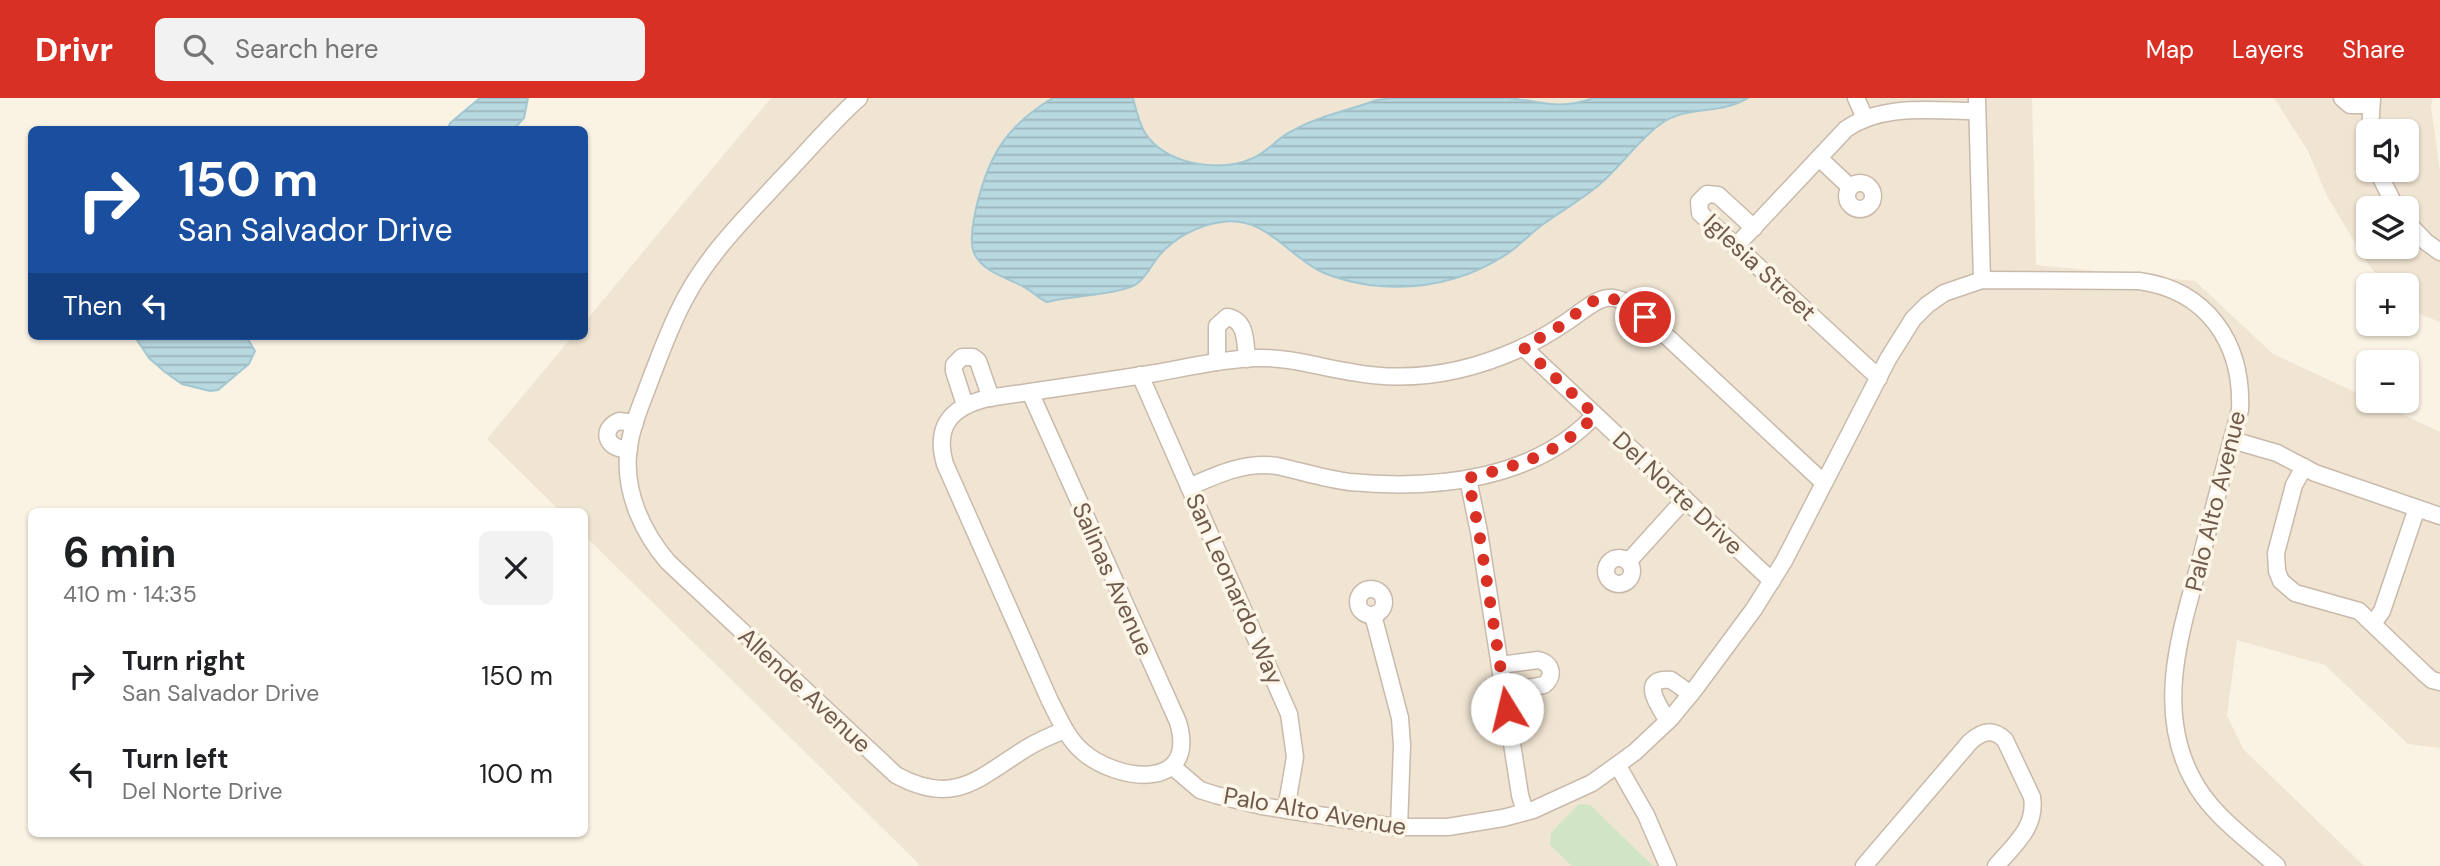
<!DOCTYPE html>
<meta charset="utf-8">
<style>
:root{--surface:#fff;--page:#f2f2f2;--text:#202124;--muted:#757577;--accent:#d93025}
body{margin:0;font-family:"DM Sans",sans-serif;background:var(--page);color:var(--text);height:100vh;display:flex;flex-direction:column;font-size:26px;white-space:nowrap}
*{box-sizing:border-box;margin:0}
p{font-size:23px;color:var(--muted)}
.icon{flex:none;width:38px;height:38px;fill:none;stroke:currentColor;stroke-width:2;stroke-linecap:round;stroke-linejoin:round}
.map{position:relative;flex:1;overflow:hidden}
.panel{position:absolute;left:28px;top:410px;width:560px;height:329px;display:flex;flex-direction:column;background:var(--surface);border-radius:10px;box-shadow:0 2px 5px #0004}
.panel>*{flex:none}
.hud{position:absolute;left:28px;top:28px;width:560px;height:214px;border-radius:10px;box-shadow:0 2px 5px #0004;background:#1a4fa0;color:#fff;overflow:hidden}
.buttons{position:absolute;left:2356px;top:21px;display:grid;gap:14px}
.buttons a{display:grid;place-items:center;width:63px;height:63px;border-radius:10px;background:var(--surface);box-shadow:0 2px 5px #0004;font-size:35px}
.pin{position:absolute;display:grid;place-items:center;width:60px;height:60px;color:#fff;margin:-30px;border:4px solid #fff;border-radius:50%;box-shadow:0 2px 7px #0007}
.me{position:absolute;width:77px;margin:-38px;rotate:351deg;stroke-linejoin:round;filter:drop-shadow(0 0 5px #0008)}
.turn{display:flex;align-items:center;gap:24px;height:147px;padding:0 35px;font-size:32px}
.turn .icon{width:91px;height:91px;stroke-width:2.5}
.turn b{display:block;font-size:49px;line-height:60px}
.then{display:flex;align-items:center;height:66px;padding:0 35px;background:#0003;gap:14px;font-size:26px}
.round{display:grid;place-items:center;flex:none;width:74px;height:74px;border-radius:10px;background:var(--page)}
.headline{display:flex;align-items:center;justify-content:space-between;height:119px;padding:0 35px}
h1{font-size:42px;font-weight:700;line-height:52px}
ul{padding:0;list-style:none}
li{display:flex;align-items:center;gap:21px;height:98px;padding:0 35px}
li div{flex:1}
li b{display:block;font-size:26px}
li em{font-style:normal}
header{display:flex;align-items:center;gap:42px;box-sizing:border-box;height:98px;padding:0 35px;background:var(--accent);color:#fff}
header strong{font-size:33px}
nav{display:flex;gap:38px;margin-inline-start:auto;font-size:24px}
.search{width:490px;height:63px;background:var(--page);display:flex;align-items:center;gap:18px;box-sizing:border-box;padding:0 24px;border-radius:10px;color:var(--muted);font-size:26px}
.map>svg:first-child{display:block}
.residential{fill:#f0e4d2}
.park{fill:#cfe5c3}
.water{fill:url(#water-rules);stroke:#a1c7d2;stroke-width:2}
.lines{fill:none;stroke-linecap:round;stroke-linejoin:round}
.minor-casing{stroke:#c9baab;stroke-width:19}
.minor{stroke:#fff;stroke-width:16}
.route{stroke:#d93025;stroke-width:12;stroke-dasharray:0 21.6}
.labels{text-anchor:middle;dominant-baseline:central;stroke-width:7;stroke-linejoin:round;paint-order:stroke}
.street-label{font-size:24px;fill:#6f5a4c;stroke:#fdf6e8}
</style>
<header>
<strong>Drivr</strong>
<div class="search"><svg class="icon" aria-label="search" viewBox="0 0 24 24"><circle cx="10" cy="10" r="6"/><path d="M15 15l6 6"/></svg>Search here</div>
<nav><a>Map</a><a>Layers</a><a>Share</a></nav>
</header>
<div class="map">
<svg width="2440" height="768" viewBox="0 0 2440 768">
<defs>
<pattern id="water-rules" width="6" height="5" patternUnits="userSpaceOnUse" patternTransform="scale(1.75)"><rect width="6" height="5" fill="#b9d9e1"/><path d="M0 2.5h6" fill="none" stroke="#9bb3b9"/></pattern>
</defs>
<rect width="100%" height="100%" fill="#faf2e3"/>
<g class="residential">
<path d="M771 0H2032L2036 167 2195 183 2273 256 2368 300V303H2374L2440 334V650L2408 646 2325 567 2237 542 2227 617 2243 651 2364 768H918L919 766 585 438 584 413H560L487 341 573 238H584L585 224Z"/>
<path d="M2274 0H2367L2365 36 2368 72H2371L2389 110H2368V149H2406V132L2440 161V224L2413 213 2406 207V187H2385L2366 163 2327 98 2308 53Z"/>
<path d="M2378 0H2433L2431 8 2440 74V147L2416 126 2406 114V110H2404L2383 72H2406V33H2376Z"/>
</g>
<path class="park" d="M1579 706 1590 707 1653 768H1572L1550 747 1551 735Z"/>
<g class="water">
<path d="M480 0H528L524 20 514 31H448L450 25Z"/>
<path d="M1053 0H1133C1136 12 1139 25 1145 35 1166 68 1225 76 1257 58 1270 51 1279 39 1292 33 1318 18 1350 12 1377 2L1392 0C1430 0 1469 0 1507 0 1542 3 1557 13 1594 0H1748C1719 18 1687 6 1659 27 1636 45 1620 69 1599 87 1581 102 1561 113 1542 127 1531 135 1521 146 1510 154 1467 183 1419 193 1369 187 1352 184 1333 180 1318 172 1285 154 1264 118 1222 124 1198 127 1173 140 1158 159 1150 169 1146 180 1135 187 1120 196 1068 198 1047 204 1038 200 1032 193 1024 189 1008 180 985 175 975 157 969 146 973 127 975 115 987 61 1004 29 1053 0Z"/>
<path d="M141 238H246L255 253 249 266 218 292 210 293 182 286 165 274 149 260 137 242Z"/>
</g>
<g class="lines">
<defs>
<g id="minor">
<path d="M859 0C831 25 807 54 781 81 748 117 711 153 687 197 672 223 662 252 651 280 642 305 630 330 628 357 625 396 643 435 668 464L896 677C954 709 979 680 1025 651 1038 643 1052 637 1065 632"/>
<path d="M1856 0 1865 20"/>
<path d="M1977 0 1982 182"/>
<path d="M2342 0 2350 7H2371"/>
<path d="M2370 33 2372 0"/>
<path d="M1819 60 1850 89"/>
<path d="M2377 72 2396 110"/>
<circle cx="1860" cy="98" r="13"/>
<path d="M2406 123 2426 144 2440 154"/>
<path d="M1754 130 1718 97 1707 96 1699 104 1700 115 1879 280"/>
<path d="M1736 148 1846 31C1883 5 1934 13 1977 13"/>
<path d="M1523 249 1772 483"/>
<path d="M1217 264V228L1227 219C1247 222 1245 244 1247 261"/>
<path d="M1140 277 1289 616 1295 659 1286 712"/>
<path d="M1030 294 1178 624C1199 695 1115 683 1082 653 1067 640 1059 620 1050 603L945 366C934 328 951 309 988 300 1044 292 1100 284 1156 275 1189 269 1223 261 1256 260 1289 259 1319 269 1351 274 1408 285 1465 275 1517 252 1535 244 1552 234 1568 223 1602 199 1609 188 1645 218L1824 385"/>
<path d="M965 307 954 273V267L962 259H973L978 263 991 300"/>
<path d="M2232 342 2277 355 2315 375 2440 418"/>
<path d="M629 351C608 353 598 332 619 323L635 325"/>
<path d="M2304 369 2294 387 2276 455 2277 473 2281 483 2295 495 2359 513 2425 576 2432 582 2440 584"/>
<path d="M1468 381 1479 434 1520 697 1525 714"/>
<path d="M1189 389C1216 377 1246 363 1277 368 1301 373 1325 381 1350 384 1435 392 1535 382 1595 317"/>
<circle cx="1619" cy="473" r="13"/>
<path d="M1628 464 1685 401"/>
<circle cx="1371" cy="504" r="13"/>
<path d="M1373 517 1400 620 1402 647 1399 730"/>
<path d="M2373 526 2382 513 2417 410"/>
<path d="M1500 567 1538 562C1552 565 1555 578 1544 587L1504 594"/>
<path d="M1668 623C1660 610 1637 579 1671 582L1691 596"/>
<path d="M1618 668 1646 717 1668 768"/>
<path d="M1173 669 1200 692 1216 697 1262 708 1395 729H1448L1503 720 1533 712 1592 685 1635 654 1671 620 1694 592 1754 511 1784 463 1888 261 1913 221 1927 207 1944 195 1982 182 2139 183C2207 192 2243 245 2240 312 2227 360 2214 408 2202 456 2182 530 2154 608 2192 680 2210 716 2248 742 2277 768"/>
<path d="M1864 768 1970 644C1982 633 1993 630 2005 642L2032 699C2037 729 2014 747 1996 768"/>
</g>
</defs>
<use href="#minor" class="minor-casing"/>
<use href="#minor" class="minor"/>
</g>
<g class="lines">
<path class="route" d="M1507 611 1479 434 1468 380C1519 367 1558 357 1595 317L1523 249 1556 231 1591 204 1601 200 1620 202 1645 219"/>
</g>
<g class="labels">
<g class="street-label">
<text transform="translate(1760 169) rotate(43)">Iglesia Street</text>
<text transform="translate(1678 395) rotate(43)">Del Norte Drive</text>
<text transform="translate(2215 403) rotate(-76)">Palo Alto Avenue</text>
<text transform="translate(1113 481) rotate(66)">Salinas Avenue</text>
<text transform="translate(1235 491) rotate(66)">San Leonardo Way</text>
<text transform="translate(805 592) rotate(43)">Allende Avenue</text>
<text transform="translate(1315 713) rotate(10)">Palo Alto Avenue</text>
</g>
</g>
</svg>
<div class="buttons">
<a><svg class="icon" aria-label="sound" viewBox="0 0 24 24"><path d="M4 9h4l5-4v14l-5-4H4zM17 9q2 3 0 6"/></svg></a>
<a><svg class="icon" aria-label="layers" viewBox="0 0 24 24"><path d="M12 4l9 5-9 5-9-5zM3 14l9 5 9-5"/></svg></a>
<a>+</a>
<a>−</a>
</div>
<div class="pin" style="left:1645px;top:219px;background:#d93025"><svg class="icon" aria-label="arrive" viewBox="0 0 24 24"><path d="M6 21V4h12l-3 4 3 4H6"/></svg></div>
<svg class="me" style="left:1507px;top:611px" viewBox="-20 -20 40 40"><circle r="19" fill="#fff"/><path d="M0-13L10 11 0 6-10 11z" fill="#d93025"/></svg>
<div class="hud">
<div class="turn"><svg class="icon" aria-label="right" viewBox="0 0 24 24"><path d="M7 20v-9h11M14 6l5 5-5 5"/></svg><div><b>150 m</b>San Salvador Drive</div></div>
<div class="then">Then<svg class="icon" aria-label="left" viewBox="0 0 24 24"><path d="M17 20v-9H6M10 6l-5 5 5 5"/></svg></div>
</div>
<section class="panel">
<div class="headline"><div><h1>6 min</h1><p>410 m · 14:35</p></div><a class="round"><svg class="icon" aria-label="close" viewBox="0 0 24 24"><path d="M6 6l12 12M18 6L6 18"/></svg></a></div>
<ul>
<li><svg class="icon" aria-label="right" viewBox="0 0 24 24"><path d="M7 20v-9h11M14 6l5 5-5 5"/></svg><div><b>Turn right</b><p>San Salvador Drive</p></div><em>150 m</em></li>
<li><svg class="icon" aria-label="left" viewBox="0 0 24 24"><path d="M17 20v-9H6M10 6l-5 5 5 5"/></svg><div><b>Turn left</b><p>Del Norte Drive</p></div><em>100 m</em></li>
</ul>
</section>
</div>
